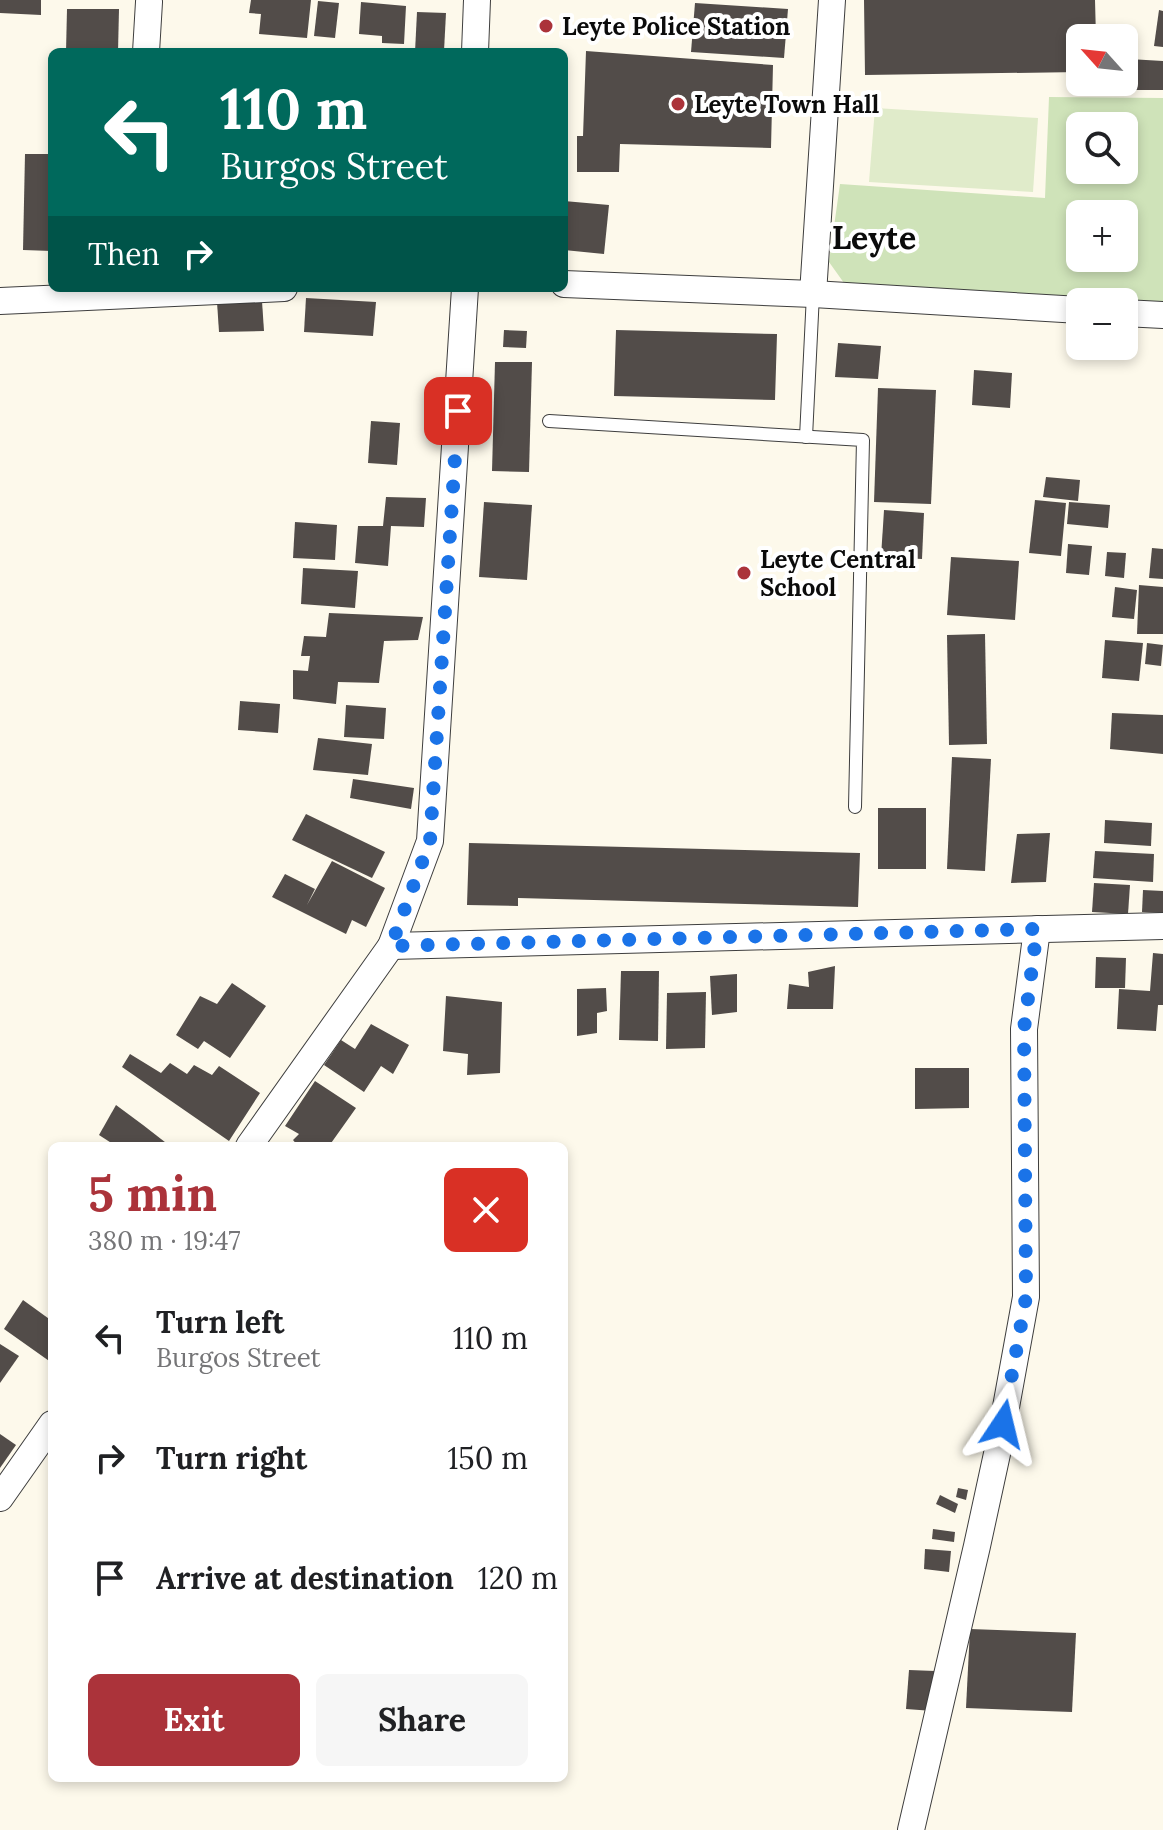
<!DOCTYPE html>
<meta charset="utf-8">
<style>
:root{--surface:#fff;--page:#f6f6f6;--text:#202124;--muted:#757577;--accent:#ab333a}
body{margin:0;font-family:Lora,serif;background:var(--page);color:var(--text);height:100vh;display:flex;flex-direction:column;font-size:30px;white-space:nowrap}
*{box-sizing:border-box;margin:0}
p{font-size:26px;color:var(--muted)}
.icon{flex:none;width:44px;height:44px;fill:none;stroke:currentColor;stroke-width:2;stroke-linecap:round;stroke-linejoin:round}
.map{position:relative;flex:1;overflow:hidden}
.panel{position:absolute;left:48px;top:1142px;width:520px;height:640px;display:flex;flex-direction:column;background:var(--surface);border-radius:12px;box-shadow:0 4px 12px #0003}
.panel>*{flex:none}
.guide{position:absolute;left:48px;top:48px;width:520px;height:244px;border-radius:12px;box-shadow:0 4px 12px #0003;background:#00695c;color:#fff;overflow:hidden}
.needle{width:52px;rotate:297deg}
.fabs{position:absolute;left:1066px;top:24px;display:grid;gap:16px}
.fabs a{display:grid;place-items:center;width:72px;height:72px;border-radius:12px;background:var(--surface);box-shadow:0 4px 12px #0003;font-size:40px}
.pin{position:absolute;display:grid;place-items:center;width:68px;height:68px;color:#fff;margin:-34px;border-radius:16px;box-shadow:0 4px 12px #0006}
.me{position:absolute;width:88px;margin:-44px;rotate:10deg;stroke-linejoin:round;filter:drop-shadow(0 0 6px #0008)}
.turn{display:flex;align-items:center;gap:28px;height:168px;padding:0 40px;font-size:36px}
.turn .icon{width:104px;height:104px;stroke-width:2.5}
.turn b{display:block;font-size:56px;line-height:68px}
.then{display:flex;align-items:center;height:76px;padding:0 40px;background:#0003;gap:16px;font-size:30px}
.round{display:grid;place-items:center;flex:none;width:84px;height:84px;border-radius:12px;background:var(--page)}
.overview{display:flex;align-items:center;justify-content:space-between;height:136px;padding:0 40px}
h1{font-size:48px;font-weight:700;line-height:60px;color:var(--accent)}
.action{display:flex;gap:16px;margin-top:auto;padding:16px 40px}
.action a{flex:1;height:92px;border-radius:12px;background:var(--accent);color:#fff;font-size:32px;font-weight:700;line-height:92px;text-align:center}
.action a+a{background:var(--page);color:var(--text)}
ul{padding:0;list-style:none}
li{display:flex;align-items:center;gap:24px;height:120px;padding:0 40px}
li div{flex:1}
li b{display:block;font-size:30px}
li em{font-style:normal}
.map>svg:first-child{display:block}
.green{fill:#cfe3b9;fill-rule:evenodd}
.pitch{fill:#e0ebca}
.building{fill:#524c49}
.lines{fill:none;stroke-linecap:round;stroke-linejoin:round}
.lane-casing{stroke:#3e3e3e;stroke-width:14}
.street-casing{stroke:#3e3e3e;stroke-width:28}
.lane{stroke:#fff;stroke-width:12}
.street{stroke:#fff;stroke-width:26}
.route{stroke:#1a73e8;stroke-width:14;stroke-dasharray:0 25.2}
.poi-dot{fill:#ab333a;stroke:#fff;stroke-width:3}
.labels{text-anchor:middle;dominant-baseline:central;stroke-width:8;stroke-linejoin:round;paint-order:stroke}
.poi-label{font-size:24px;font-weight:bold;fill:#0b0b0b;stroke:#fff;text-anchor:start}
.district-label{font-size:32px;font-weight:bold;fill:#0b0b0b;stroke:#fff}
</style>
<div class="map">
<svg width="1163" height="1830" viewBox="0 0 1163 1830">
<rect width="100%" height="100%" fill="#fdf9eb"/>
<path class="green" d="M1049 97 1163 98V302L844 283 829 262 840 184 1045 198ZM1080 126H1124V170H1080ZM1080 214H1124V258H1080Z"/>
<path class="pitch" d="M875 108 1038 118 1033 192 869 182Z"/>
<g class="building">
<path d="M0 0H41V15L0 13Z"/>
<path d="M251 0H311L307 38 259 34 261 14 249 13Z"/>
<path d="M864 0H1095L1096 38H1080V72L865 75Z"/>
<path d="M318 1 339 3 335 38 314 36Z"/>
<path d="M361 2 406 6 404 44 382 43V36L359 34Z"/>
<path d="M695 3 788 9 784 58 691 52Z"/>
<path d="M67 9H119L118 52H66Z"/>
<path d="M1159 10 1163 11V47L1154 46Z"/>
<path d="M417 12 446 13 444 51 415 52Z"/>
<path d="M586 51 773 65 771 148 620 144 619 172H577V136H583Z"/>
<path d="M1129 59 1163 61V90H1125Z"/>
<path d="M25 154H52V251L23 250Z"/>
<path d="M564 201 609 205 604 254 564 250Z"/>
<path d="M306 298 376 302 373 336 304 332Z"/>
<path d="M262 301 264 331 219 332 217 302Z"/>
<path d="M504 330 527 331 526 348 503 347Z"/>
<path d="M616 330 777 334 775 400 614 396Z"/>
<path d="M838 343 881 346 878 379 835 377Z"/>
<path d="M495 362H532L529 472 492 471Z"/>
<path d="M974 370 1012 373 1010 408 972 405Z"/>
<path d="M878 388 936 390 931 504 874 502Z"/>
<path d="M371 421 400 423 397 465 368 463Z"/>
<path d="M1046 477 1080 480 1078 501 1043 497Z"/>
<path d="M386 497 426 498 424 527 391 526 388 566 355 563 358 526H383Z"/>
<path d="M1035 500 1066 503 1061 556 1029 553Z"/>
<path d="M484 502 532 505 527 580 479 577Z"/>
<path d="M1069 502 1110 505 1108 528 1067 524Z"/>
<path d="M884 510 924 513 922 559 881 557Z"/>
<path d="M295 522 337 525 335 560 293 558Z"/>
<path d="M1068 544 1092 546 1089 575 1066 573Z"/>
<path d="M1152 548 1163 549V579L1149 578Z"/>
<path d="M1107 552 1126 553 1124 578 1105 576Z"/>
<path d="M951 557 1019 561 1015 620 947 615Z"/>
<path d="M303 568 358 571 355 608 301 604Z"/>
<path d="M1139 585 1163 587V634H1137Z"/>
<path d="M1115 587 1137 590 1134 619 1112 617Z"/>
<path d="M329 613 423 617 418 640 384 641 379 683 338 682 336 704 293 699V670L308 671 310 656H301L304 636 326 637Z"/>
<path d="M985 634 987 744 949 745 947 635Z"/>
<path d="M1105 640 1143 643 1139 681 1102 678Z"/>
<path d="M1147 643 1163 645 1161 666 1145 664Z"/>
<path d="M240 701 280 704 278 733 238 730Z"/>
<path d="M346 705 386 708 384 739 344 737Z"/>
<path d="M1112 713 1163 715V754L1110 749Z"/>
<path d="M318 738 372 744 368 775 313 770Z"/>
<path d="M952 757 991 759 985 871 947 869Z"/>
<path d="M353 779 414 788 411 809 350 798Z"/>
<rect x="878" y="808" width="48" height="61"/>
<path d="M306 814 385 852 372 878 292 840Z"/>
<path d="M1105 820 1152 823 1151 846 1104 843Z"/>
<path d="M1050 833 1046 882 1011 883 1017 834Z"/>
<path d="M469 843 860 853 858 907 518 898V906L467 905Z"/>
<path d="M1095 851 1154 854 1153 882 1093 878Z"/>
<path d="M332 861 385 888 366 927 352 920 346 934 272 897 285 874 315 889 307 905Z"/>
<path d="M1094 883 1130 885 1128 914 1092 912Z"/>
<path d="M1143 890 1163 891V913L1142 912Z"/>
<path d="M1153 953 1163 954V1005H1158L1156 1031 1117 1029 1119 989 1150 991Z"/>
<path d="M1096 957 1126 958 1125 988H1095Z"/>
<path d="M835 966 833 1009H787L789 984 809 987 808 972Z"/>
<path d="M621 971H659L658 1041 619 1040Z"/>
<path d="M737 974V1012L712 1015 710 976Z"/>
<path d="M232 983 266 1006 230 1058 204 1041 198 1049 176 1035 200 996 217 1004Z"/>
<path d="M606 988 607 1011 597 1013V1033L577 1036V989Z"/>
<path d="M706 992 705 1048 666 1049 667 993Z"/>
<path d="M446 996 502 1002 500 1073 467 1075 468 1054 443 1051Z"/>
<path d="M371 1024 409 1045 393 1074 381 1066 364 1092 324 1065 341 1040 355 1049Z"/>
<path d="M130 1054 161 1073 170 1063 187 1074 194 1065 212 1075 219 1066 260 1093 229 1141 122 1067Z"/>
<path d="M915 1068H969V1108L915 1109Z"/>
<path d="M315 1081 356 1108 329 1146H298L293 1140 299 1134 285 1126Z"/>
<path d="M116 1105 143 1125 170 1146H116L99 1135Z"/>
<path d="M23 1300 52 1321V1363L4 1329Z"/>
<path d="M0 1344 19 1356 0 1383Z"/>
<path d="M0 1434 16 1445 0 1468Z"/>
<path d="M958 1488 968 1490 966 1500 956 1497Z"/>
<path d="M940 1495 958 1504 955 1513 936 1504Z"/>
<path d="M933 1529 955 1532 954 1542 932 1539Z"/>
<path d="M925 1549 951 1551 949 1572 924 1569Z"/>
<path d="M970 1629 1076 1633 1072 1712 966 1708Z"/>
<path d="M909 1670 935 1671 933 1711 906 1709Z"/>
</g>
<g class="lines">
<defs>
<g id="lane">
<path d="M549 421 863 440 855 807"/>
<path d="M806 437 813 294"/>
</g>
<g id="street">
<path d="M146 52 149 2"/>
<path d="M475 52 477 0"/>
<path d="M564 284 813 294 1080 310"/>
<path d="M813 294 832 0"/>
<path d="M0 301 284 288"/>
<path d="M1124 313 1163 315"/>
<path d="M391 946 1163 926"/>
<path d="M249 1146 391 946 430 841 465 288"/>
<path d="M0 1498 52 1424"/>
<path d="M911 1830 977 1546 1000 1440 1026 1297 1024 1029 1037 929"/>
</g>
</defs>
<use href="#lane" class="lane-casing"/>
<use href="#street" class="street-casing"/>
<use href="#lane" class="lane"/>
<use href="#street" class="street"/>
</g>
<g class="lines">
<path class="route" d="M458 411 430 841 391 946 1037 929 1024 1029 1026 1297 1003 1424"/>
</g>
<g class="poi-dot">
<circle cx="546" cy="26" r="8"/>
<circle cx="678" cy="104" r="8"/>
<circle cx="744" cy="573" r="8"/>
</g>
<g class="labels">
<g class="poi-label">
<text x="562" y="26">Leyte Police Station</text>
<text x="694" y="104">Leyte Town Hall</text>
<text x="760" y="559">Leyte Central<tspan x="760" dy="28">School</tspan></text>
</g>
<g class="district-label">
<text x="874" y="237">Leyte</text>
</g>
</g>
</svg>
<div class="fabs">
<a><svg class="needle" viewBox="-14 -14 28 28"><path d="M0-13l5 13h-10z" fill="#e53935"/><path d="M0 13l5-13h-10z" fill="#757577"/></svg></a>
<a><svg class="icon" aria-label="search" viewBox="0 0 24 24"><circle cx="10" cy="10" r="6"/><path d="M15 15l6 6"/></svg></a>
<a>+</a>
<a>−</a>
</div>
<div class="pin" style="left:458px;top:411px;background:#d93025"><svg class="icon" aria-label="arrive" viewBox="0 0 24 24"><path d="M6 21V4h12l-3 4 3 4H6"/></svg></div>
<svg class="me" style="left:1003px;top:1424px" viewBox="-20 -20 40 40"><path d="M0-17L14 15 0 8-14 15z" fill="#1a73e8" stroke="#fff" stroke-width="4"/></svg>
<div class="guide">
<div class="turn"><svg class="icon" aria-label="left" viewBox="0 0 24 24"><path d="M17 20v-9H6M10 6l-5 5 5 5"/></svg><div><b>110 m</b>Burgos Street</div></div>
<div class="then">Then<svg class="icon" aria-label="right" viewBox="0 0 24 24"><path d="M7 20v-9h11M14 6l5 5-5 5"/></svg></div>
</div>
<section class="panel">
<div class="overview"><div><h1>5 min</h1><p>380 m · 19:47</p></div><a class="round" style="background:#d93025;color:#fff"><svg class="icon" aria-label="close" viewBox="0 0 24 24"><path d="M6 6l12 12M18 6L6 18"/></svg></a></div>
<ul>
<li><svg class="icon" aria-label="left" viewBox="0 0 24 24"><path d="M17 20v-9H6M10 6l-5 5 5 5"/></svg><div><b>Turn left</b><p>Burgos Street</p></div><em>110 m</em></li>
<li><svg class="icon" aria-label="right" viewBox="0 0 24 24"><path d="M7 20v-9h11M14 6l5 5-5 5"/></svg><div><b>Turn right</b></div><em>150 m</em></li>
<li><svg class="icon" aria-label="arrive" viewBox="0 0 24 24"><path d="M6 21V4h12l-3 4 3 4H6"/></svg><div><b>Arrive at destination</b></div><em>120 m</em></li>
</ul>
<div class="action"><a>Exit</a><a>Share</a></div>
</section>
</div>
